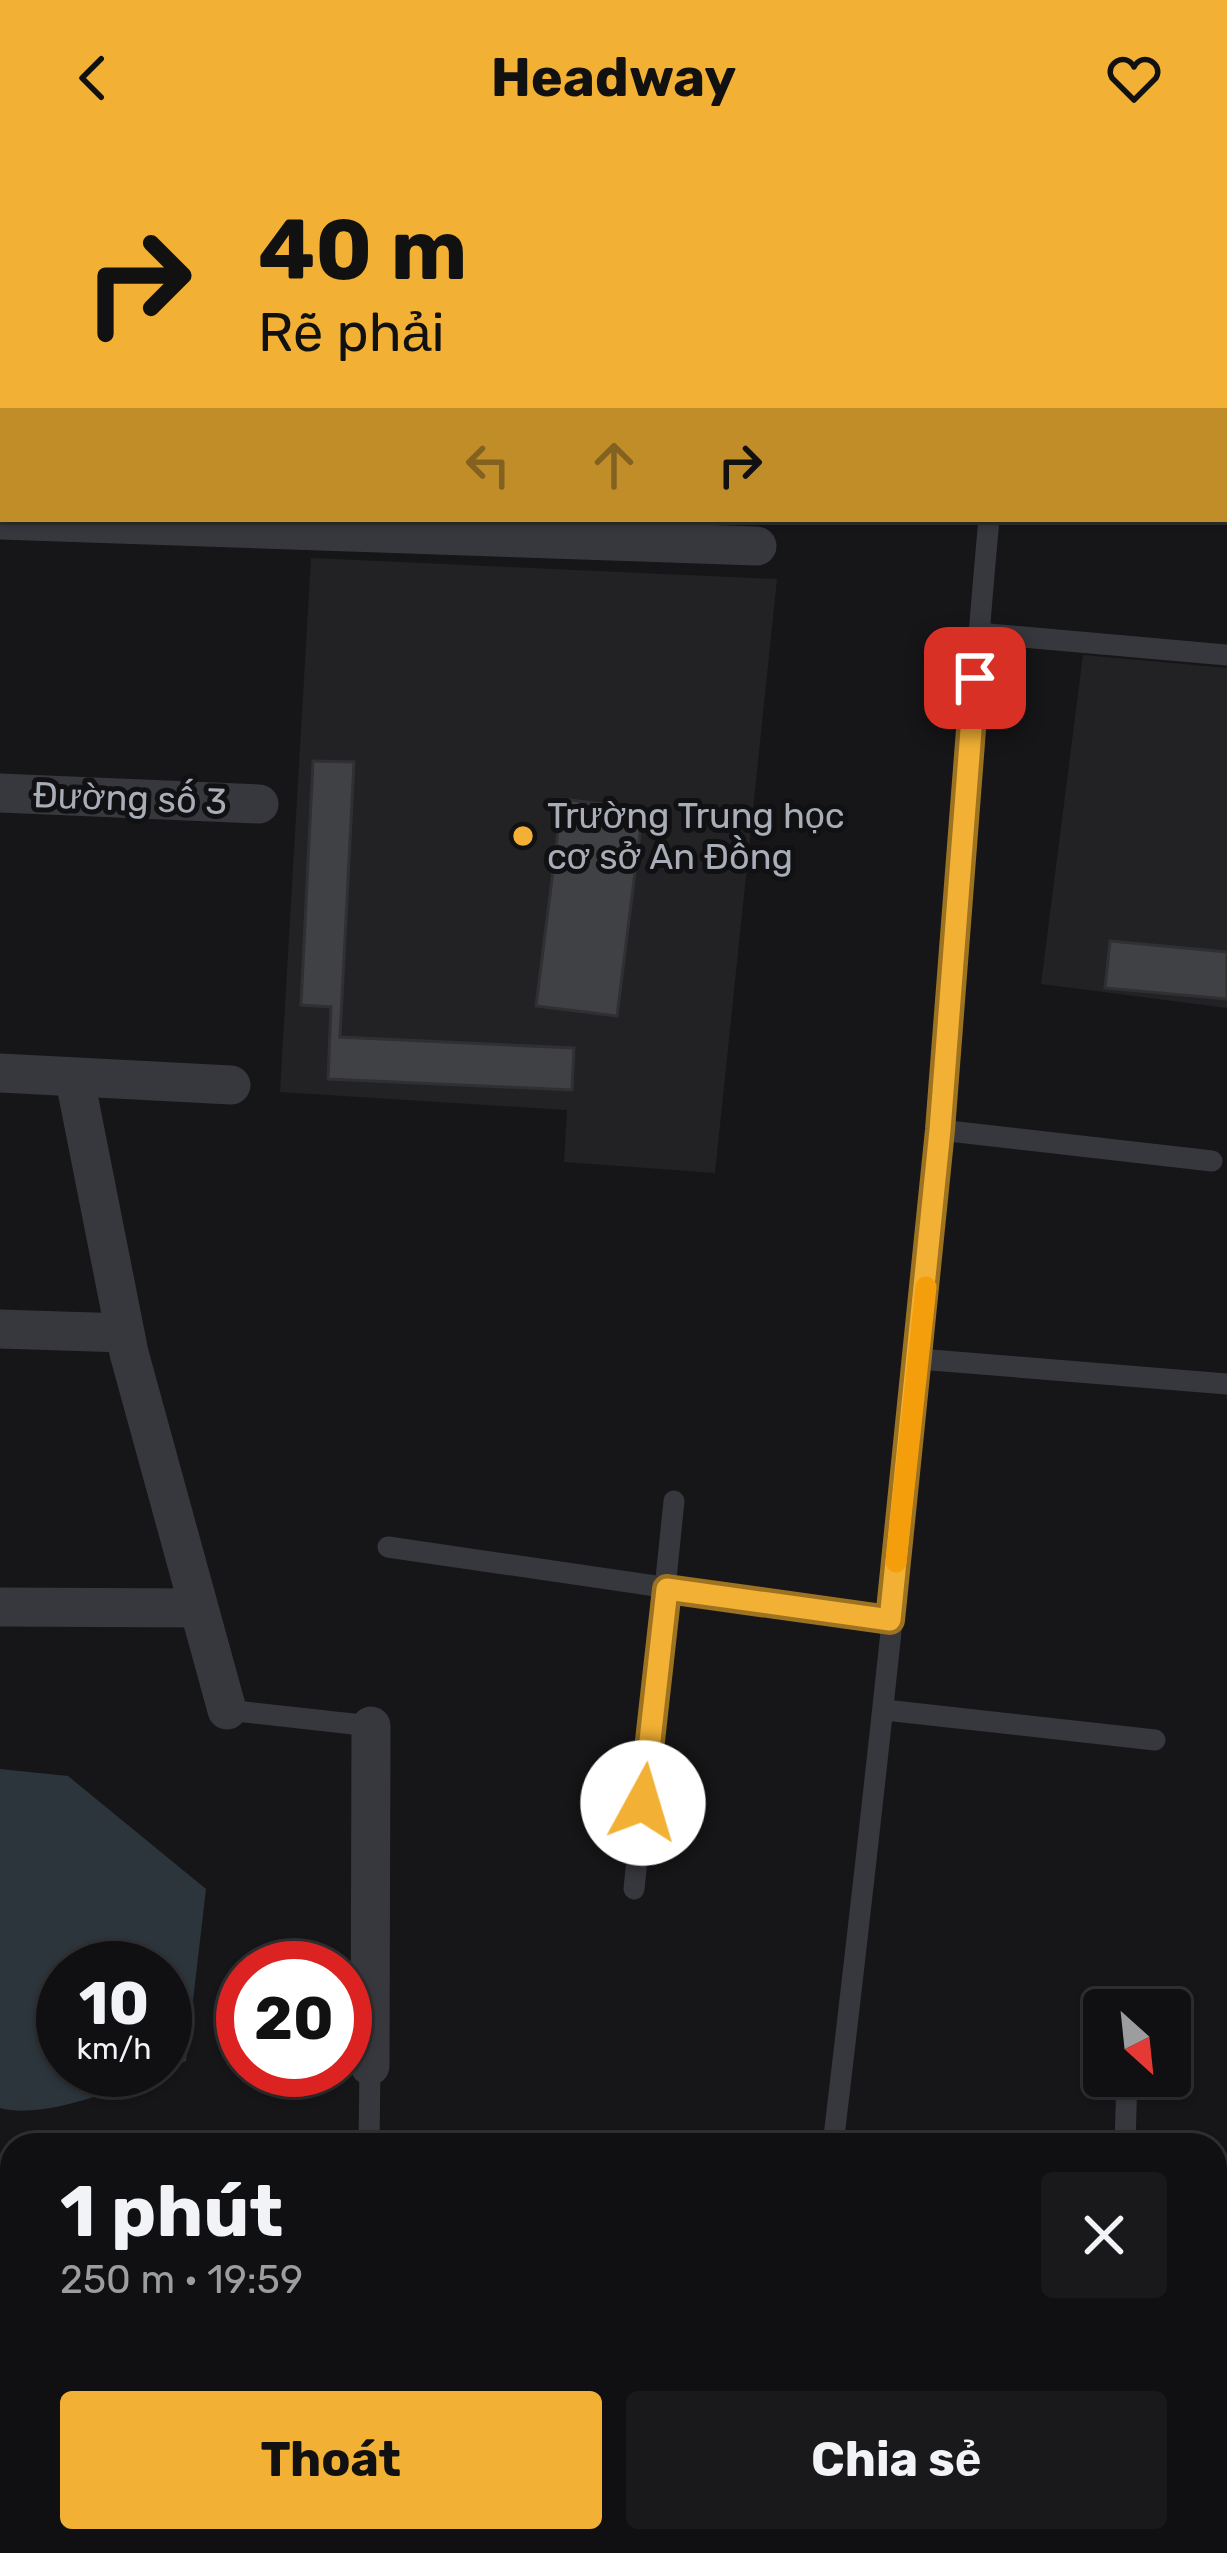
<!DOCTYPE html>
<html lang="vi">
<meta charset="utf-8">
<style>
:root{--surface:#101012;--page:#19191b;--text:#f1f3f6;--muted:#9c9d9f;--line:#303032;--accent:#f2b134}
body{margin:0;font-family:Rubik,sans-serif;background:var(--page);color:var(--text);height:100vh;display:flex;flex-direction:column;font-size:45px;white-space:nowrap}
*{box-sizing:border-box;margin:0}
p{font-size:39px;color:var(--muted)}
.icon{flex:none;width:66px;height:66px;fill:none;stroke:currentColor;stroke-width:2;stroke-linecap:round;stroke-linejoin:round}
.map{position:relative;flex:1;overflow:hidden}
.drawer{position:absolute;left:0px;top:1977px;width:1227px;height:420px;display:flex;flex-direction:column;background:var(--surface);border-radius:36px 36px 0 0;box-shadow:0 3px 9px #0004,0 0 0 3px var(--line)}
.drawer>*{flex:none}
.banner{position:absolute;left:0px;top:0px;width:1227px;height:366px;box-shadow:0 3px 9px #0004,0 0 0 3px var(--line);background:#f2b134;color:#111;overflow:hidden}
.needle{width:78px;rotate:153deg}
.tools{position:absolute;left:1083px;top:1833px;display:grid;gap:24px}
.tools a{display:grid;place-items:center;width:108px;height:108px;border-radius:12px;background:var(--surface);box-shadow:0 3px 9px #0004,0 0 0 3px var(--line);font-size:60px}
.speed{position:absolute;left:36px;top:1785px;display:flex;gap:24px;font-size:60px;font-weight:700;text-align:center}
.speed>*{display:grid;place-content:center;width:156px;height:156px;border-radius:50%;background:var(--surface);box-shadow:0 3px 9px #0004,0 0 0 3px var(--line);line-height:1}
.speed small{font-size:30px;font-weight:400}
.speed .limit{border:18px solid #d22;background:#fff;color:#111}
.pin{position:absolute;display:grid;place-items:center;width:102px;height:102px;color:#fff;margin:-51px;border-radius:24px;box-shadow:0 6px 18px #0006}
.me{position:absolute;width:132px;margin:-66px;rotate:6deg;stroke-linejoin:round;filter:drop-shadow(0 0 9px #0008)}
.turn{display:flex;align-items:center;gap:42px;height:252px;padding:0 60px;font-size:54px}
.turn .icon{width:156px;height:156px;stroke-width:2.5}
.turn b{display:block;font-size:84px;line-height:102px}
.lanes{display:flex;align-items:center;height:114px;padding:0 60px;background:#0003;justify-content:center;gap:60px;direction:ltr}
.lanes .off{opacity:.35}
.round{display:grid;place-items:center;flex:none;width:126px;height:126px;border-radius:12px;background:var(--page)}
.overview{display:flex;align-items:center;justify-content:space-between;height:204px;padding:0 60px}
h1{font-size:72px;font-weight:700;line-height:90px}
.button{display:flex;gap:24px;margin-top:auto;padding:24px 60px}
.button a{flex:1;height:138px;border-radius:12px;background:var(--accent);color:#111;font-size:48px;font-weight:700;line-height:138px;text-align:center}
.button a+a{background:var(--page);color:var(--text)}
header{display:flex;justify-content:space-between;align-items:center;height:156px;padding:0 60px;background:var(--accent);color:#111;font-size:54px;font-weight:700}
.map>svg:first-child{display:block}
.built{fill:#222225}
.water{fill:#2c353c}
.building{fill:#404145;stroke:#303034;stroke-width:3}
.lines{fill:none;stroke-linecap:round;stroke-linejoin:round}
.service{stroke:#37383d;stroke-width:21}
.minor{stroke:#37383d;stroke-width:39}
.primary{stroke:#53555c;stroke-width:63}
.route-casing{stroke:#9d7322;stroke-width:30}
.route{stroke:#f2b134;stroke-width:21}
.slow{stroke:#f59e0b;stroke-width:21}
.poi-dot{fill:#f2b134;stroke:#111113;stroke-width:4.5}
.labels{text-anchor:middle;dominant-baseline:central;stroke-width:10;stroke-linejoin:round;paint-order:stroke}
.street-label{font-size:36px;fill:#a8adb8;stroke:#111113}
.poi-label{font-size:36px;fill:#a8adb8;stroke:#111113;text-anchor:start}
</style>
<header><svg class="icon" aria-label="back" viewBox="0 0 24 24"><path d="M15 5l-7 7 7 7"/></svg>Headway<svg class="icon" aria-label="heart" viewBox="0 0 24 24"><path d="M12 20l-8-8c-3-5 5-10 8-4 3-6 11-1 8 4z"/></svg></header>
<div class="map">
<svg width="1227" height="2397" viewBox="0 0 1227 2397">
<rect width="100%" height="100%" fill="#161618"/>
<g class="built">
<path d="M311 402 777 423 715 1017 564 1006 567 954 280 936Z"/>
<path d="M1083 499 1227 512V852L1041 828Z"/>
</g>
<path class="water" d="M0 1613 68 1620 206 1733 186 1905 165 1914V1812H63V1914H164C122 1932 45 1964 0 1952Z"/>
<g class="building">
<path d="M313 605 354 606 340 881 574 892 572 934 328 923 331 851 301 849Z"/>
<path d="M562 643 643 653 617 860 536 850Z"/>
<path d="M1110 785 1227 796V843L1105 832Z"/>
</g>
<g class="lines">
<g class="service">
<path d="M1017 3V0"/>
<path d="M1224 125 1227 126"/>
<path d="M978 477 1227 499"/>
<path d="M940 974 1212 1005"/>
<path d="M919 1203 1227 1228"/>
<path d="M388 1391 889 1464"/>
<path d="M227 1554 371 1570"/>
<path d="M885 1554 1155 1584"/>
<path d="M634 1733 674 1345"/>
<path d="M369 1989 370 1910"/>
<path d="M833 1989C873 1652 910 1316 940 978 958 773 970 568 989 363"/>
<path d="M1125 1989 1127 1920"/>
<path d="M1215 2207 1227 2208"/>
</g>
<g class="minor">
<path d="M569 3 570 0"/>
<path d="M0 50H3"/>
<path d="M0 364 757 390"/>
<path d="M0 637 259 648"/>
<path d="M0 917 231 929"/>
<path d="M75 924 129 1197 227 1554"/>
<path d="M0 1173 125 1177"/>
<path d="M0 1451 197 1452"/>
<path d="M370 1910 371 1570"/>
</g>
<g class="primary">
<path d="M0 2238H12"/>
<path d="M799 2385 868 2397"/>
</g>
</g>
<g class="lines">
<defs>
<path id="route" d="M643 1647 667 1433 890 1464 940 974 975 522"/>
</defs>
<use href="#route" class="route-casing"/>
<use href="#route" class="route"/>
<path class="slow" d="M896 1406 926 1131"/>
</g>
<circle class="poi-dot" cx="523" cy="680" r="12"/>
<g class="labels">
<g class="street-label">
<text transform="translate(130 642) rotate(2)">Đường số 3</text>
</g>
<g class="poi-label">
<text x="547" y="659">Trường Trung học<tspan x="547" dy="41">cơ sở An Đồng</tspan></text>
</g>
</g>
</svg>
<div class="tools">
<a><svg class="needle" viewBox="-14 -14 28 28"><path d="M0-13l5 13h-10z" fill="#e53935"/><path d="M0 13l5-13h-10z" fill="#9c9d9f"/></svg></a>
</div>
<div class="speed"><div>10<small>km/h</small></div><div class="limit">20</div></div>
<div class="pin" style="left:975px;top:522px;background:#d93025"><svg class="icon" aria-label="arrive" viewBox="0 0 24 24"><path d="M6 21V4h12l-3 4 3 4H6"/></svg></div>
<svg class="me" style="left:643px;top:1647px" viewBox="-20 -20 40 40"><circle r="19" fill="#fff"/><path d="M0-13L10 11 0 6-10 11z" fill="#f2b134"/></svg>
<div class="banner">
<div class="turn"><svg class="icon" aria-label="right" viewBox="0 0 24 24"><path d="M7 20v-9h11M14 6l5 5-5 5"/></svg><div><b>40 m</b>Rẽ phải</div></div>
<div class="lanes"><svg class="icon off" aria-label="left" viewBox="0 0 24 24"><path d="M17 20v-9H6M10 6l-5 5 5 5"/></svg><svg class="icon off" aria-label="ahead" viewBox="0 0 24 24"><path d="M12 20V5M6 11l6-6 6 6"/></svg><svg class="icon" aria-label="right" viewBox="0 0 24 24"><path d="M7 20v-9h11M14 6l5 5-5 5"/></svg></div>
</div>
<section class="drawer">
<div class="overview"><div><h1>1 phút</h1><p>250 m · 19:59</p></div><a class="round"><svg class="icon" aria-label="close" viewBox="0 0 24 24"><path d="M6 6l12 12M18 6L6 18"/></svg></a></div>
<div class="button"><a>Thoát</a><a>Chia sẻ</a></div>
</section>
</div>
